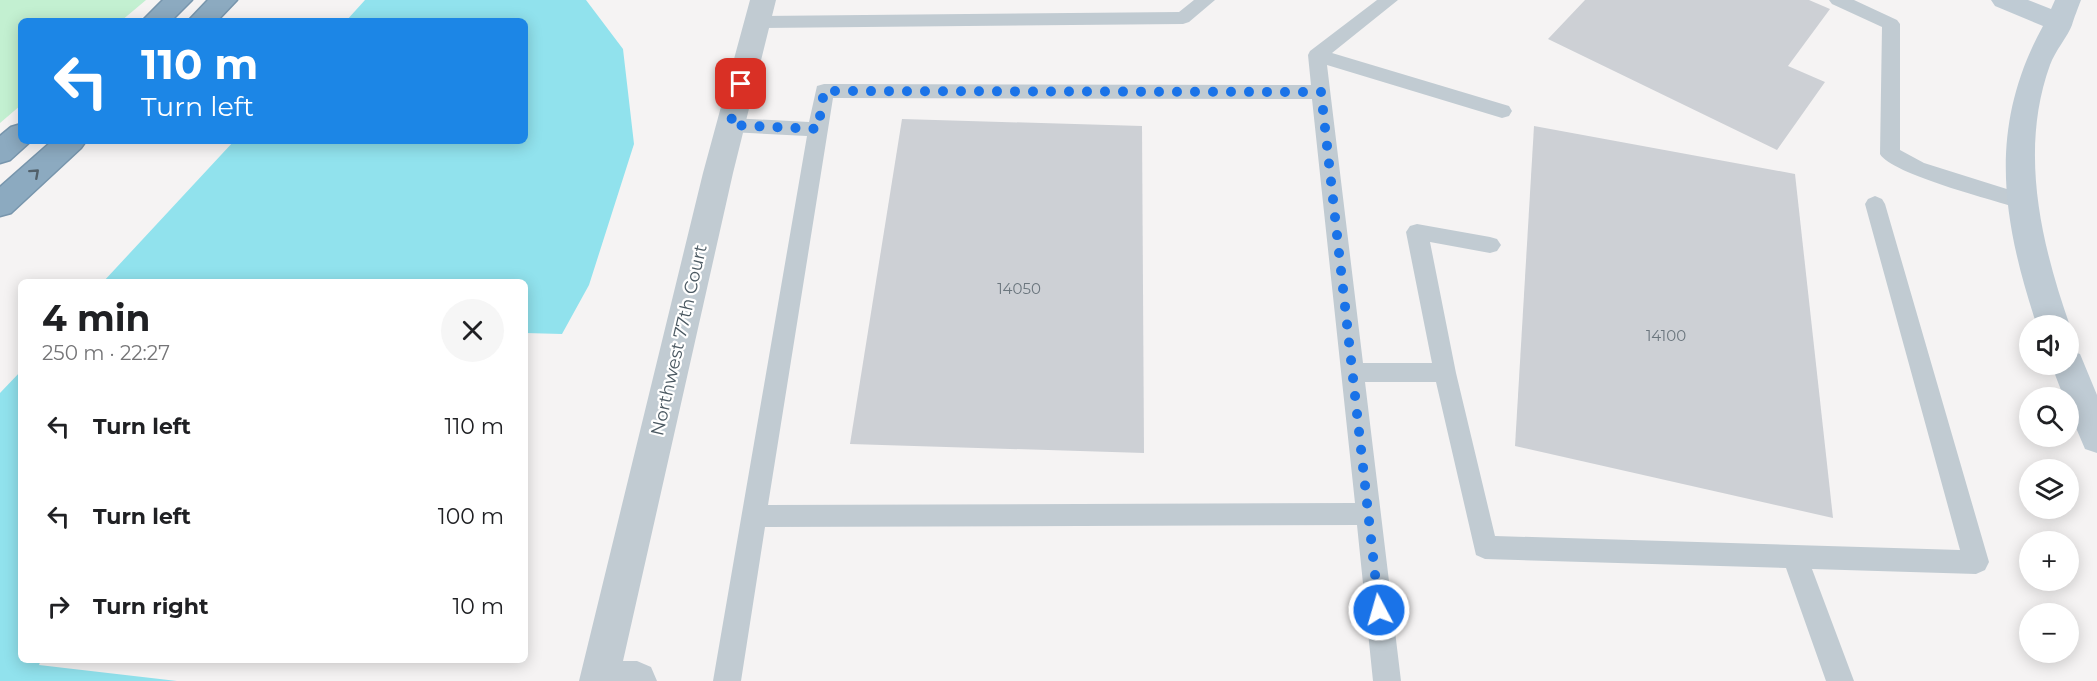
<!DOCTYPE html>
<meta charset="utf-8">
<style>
:root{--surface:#fff;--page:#f6f6f6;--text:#202124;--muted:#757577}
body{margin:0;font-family:Montserrat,sans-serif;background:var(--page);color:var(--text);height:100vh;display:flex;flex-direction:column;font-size:22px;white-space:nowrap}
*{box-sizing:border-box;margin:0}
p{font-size:20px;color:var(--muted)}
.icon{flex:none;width:33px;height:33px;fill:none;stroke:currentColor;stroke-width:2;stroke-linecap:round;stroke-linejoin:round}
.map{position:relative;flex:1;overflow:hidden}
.details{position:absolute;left:18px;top:279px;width:510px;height:384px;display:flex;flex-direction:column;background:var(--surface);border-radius:9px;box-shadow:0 3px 15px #0003}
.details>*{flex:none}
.top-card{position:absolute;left:18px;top:18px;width:510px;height:126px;border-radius:9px;box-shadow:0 3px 15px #0003;background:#1c86e6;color:#fff;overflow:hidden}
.fabs{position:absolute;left:2019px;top:315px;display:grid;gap:12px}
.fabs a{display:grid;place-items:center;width:60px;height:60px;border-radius:50%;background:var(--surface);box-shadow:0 3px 15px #0003;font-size:30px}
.pin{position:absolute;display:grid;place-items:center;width:51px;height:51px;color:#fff;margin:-26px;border-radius:12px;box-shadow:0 3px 9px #0006}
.me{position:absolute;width:66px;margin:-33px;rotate:354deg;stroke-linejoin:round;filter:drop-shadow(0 0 4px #0008)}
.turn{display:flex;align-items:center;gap:21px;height:126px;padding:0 24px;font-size:27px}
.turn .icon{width:78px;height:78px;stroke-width:2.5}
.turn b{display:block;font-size:42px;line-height:51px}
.round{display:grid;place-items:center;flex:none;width:63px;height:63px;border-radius:32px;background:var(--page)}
.summary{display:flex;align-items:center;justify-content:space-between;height:102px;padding:0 24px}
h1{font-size:36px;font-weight:700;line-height:45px}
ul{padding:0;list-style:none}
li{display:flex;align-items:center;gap:18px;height:90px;padding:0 24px}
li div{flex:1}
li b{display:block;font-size:22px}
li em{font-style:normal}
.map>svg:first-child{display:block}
.green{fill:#c3f0d1}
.water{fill:#91e2ed}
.building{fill:#cdd0d5}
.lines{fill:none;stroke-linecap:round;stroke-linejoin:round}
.highway-casing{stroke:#7795ac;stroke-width:3}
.lane{fill:#c1cbd2;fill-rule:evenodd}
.street{fill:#c1cbd2;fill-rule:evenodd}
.secondary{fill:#bfcbd4;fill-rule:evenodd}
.highway{fill:#8caac0;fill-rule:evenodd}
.oneway{stroke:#51606a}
.route{stroke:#1a73e8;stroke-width:10;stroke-dasharray:0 18}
.labels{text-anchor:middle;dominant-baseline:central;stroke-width:4.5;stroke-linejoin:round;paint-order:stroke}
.number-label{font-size:15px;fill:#6b767e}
.street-label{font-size:18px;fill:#4a5861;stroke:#fff}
</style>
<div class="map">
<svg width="2097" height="681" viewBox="0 0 2097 681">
<rect width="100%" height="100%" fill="#f5f3f3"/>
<path class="green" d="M0 0H146L121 21H21V105L0 123Z"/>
<g class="water">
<path d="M365 0H586L623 49 634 144 589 285 562 334 525 333V282H103L234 141H525V21H346Z"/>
<path d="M21 371V660H41L39 665 177 681H0V393Z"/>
</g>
<g class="building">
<path d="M1585 0H1809L1830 9 1788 66 1825 82 1777 150 1548 39Z"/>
<path d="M902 119 1142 126 1144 453 850 444Z"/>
<path d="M1534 126 1795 174 1833 518 1515 446Z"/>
</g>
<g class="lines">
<defs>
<g id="highway">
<path d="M163 0H192L171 21H142Z"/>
<path d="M208 0H237L217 21H188Z"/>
<path d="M21 124V141H31L10 160 0 163V136L11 127Z"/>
<path d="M52 141H86L81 148 11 213 0 216V187Z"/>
</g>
</defs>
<use href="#highway" class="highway-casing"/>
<g class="lane">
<path d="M1194 0H1215L1189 22 1183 24 757 28 748 22 757 16 1179 12Z"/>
<path d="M1377 0H1398L1332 53 1509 106 1512 111 1509 116 1502 118 1327 65 1363 363H1432L1406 232 1410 226 1417 224 1490 237 1497 239 1501 245 1497 251 1490 253 1430 242 1456 373 1495 536 1960 550 1865 204 1868 199 1875 196 1882 199 1885 204 1989 562 1985 570 1976 574 1812 569 1854 681H1826L1786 568 1485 559 1476 555 1436 382H1365L1401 681H1373L1357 525 765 527 741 681H713L807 136 730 132 723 130 720 125 723 120 730 118 809 122 817 86 824 84 1311 85 1308 55 1310 51ZM833 98 1312 99 1355 503 768 505Z"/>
<path d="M1829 0H1854L1897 20 1900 24V150L1924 163 2029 196 2032 201 2029 206 2022 209C1996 201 1891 174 1880 154L1882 27 1832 4Z"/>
</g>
<path class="street" d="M750 0H776L733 173 623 661H637L651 667 657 681H579L703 173Z"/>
<g class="secondary">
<path d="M1991 0H2028L2051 9 2055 0H2081C2078 8 2074 18 2072 25 2068 36 2055 51 2050 65 2019 151 2041 243 2070 326L2068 330V326H2037C2002 220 1987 128 2043 26L1995 6Z"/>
<path d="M2068 350 2080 354 2097 395V453L2085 449 2068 409V398H2064L2051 364H2068Z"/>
</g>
<use href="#highway" class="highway"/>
</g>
<defs><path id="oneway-chevron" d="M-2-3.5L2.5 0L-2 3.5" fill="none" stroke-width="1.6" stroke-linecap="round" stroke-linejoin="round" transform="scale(1.5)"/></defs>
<use class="oneway" href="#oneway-chevron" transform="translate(35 173) rotate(-42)"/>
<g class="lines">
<path class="route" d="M741 84 730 125 818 129 824 91 1321 92 1379 610"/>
</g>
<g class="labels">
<g class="number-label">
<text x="1019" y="288">14050</text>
<text x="1666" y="335">14100</text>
</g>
<g class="street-label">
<text transform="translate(679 340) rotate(-77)">Northwest 77th Court</text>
</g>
</g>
</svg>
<div class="fabs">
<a><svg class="icon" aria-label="sound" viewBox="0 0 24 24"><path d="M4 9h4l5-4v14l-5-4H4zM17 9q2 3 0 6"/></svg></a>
<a><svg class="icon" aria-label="search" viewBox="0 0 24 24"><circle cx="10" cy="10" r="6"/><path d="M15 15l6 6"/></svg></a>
<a><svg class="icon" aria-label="layers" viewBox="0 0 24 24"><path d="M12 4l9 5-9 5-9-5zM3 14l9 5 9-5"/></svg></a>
<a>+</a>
<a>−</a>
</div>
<div class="pin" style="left:741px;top:84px;background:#d93025"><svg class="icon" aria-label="arrive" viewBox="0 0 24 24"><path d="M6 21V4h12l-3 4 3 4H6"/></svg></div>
<svg class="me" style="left:1379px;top:610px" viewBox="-20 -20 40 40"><circle r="17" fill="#1a73e8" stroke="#fff" stroke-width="3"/><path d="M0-11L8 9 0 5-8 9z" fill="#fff"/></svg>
<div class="top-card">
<div class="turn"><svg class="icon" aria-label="left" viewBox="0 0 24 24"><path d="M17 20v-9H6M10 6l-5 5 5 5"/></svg><div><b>110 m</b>Turn left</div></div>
</div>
<section class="details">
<div class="summary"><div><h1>4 min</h1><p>250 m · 22:27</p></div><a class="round"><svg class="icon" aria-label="close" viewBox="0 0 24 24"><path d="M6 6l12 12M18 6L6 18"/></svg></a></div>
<ul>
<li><svg class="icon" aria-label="left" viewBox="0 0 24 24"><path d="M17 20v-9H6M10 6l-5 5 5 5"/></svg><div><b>Turn left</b></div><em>110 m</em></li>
<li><svg class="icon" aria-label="left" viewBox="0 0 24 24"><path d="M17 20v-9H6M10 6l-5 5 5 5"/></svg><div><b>Turn left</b></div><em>100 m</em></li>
<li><svg class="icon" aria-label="right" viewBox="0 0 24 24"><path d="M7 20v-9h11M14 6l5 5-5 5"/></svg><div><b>Turn right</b></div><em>10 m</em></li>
</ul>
</section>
</div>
